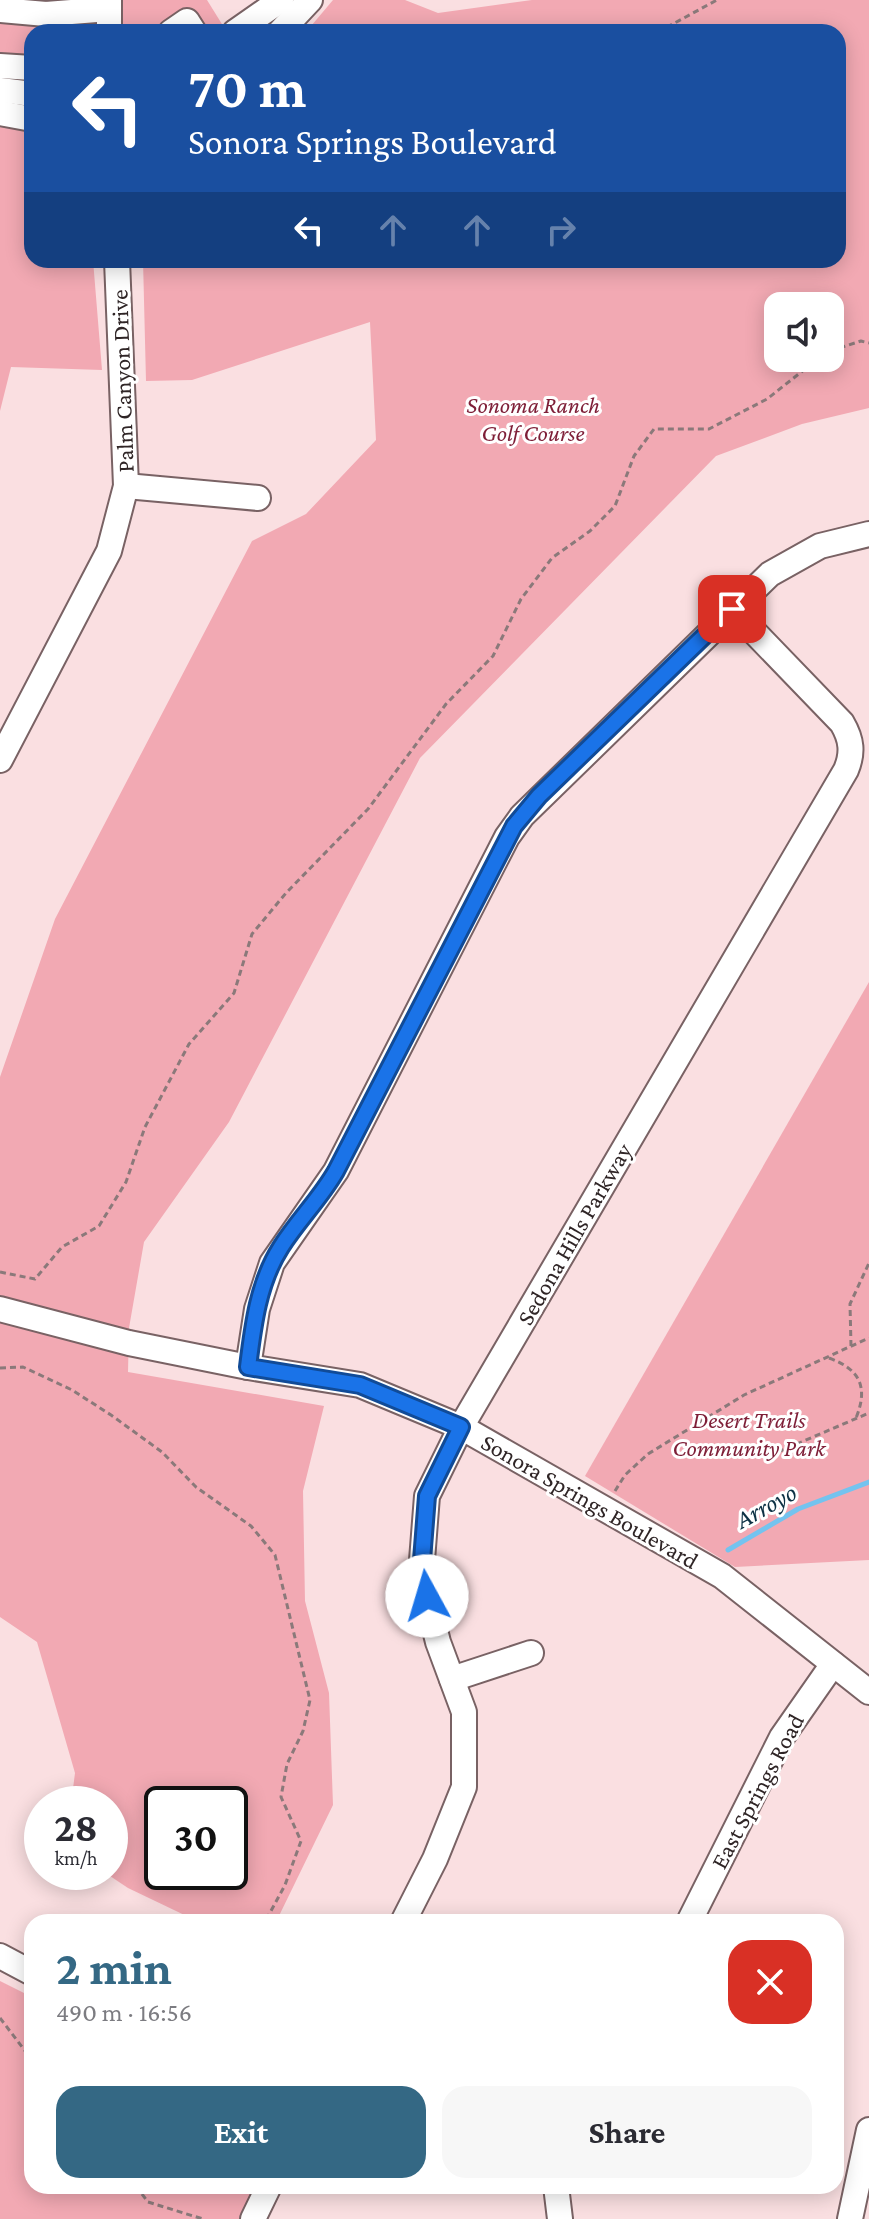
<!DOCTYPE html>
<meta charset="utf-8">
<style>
:root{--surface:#fff;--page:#f7f7f7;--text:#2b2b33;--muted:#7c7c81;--accent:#346884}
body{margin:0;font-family:"Crimson Pro",serif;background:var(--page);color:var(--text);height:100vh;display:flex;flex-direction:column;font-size:30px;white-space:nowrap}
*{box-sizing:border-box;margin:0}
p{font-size:26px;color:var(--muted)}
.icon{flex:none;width:44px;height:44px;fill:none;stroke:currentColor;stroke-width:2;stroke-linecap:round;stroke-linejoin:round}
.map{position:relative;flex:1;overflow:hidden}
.panel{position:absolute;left:24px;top:1914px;width:820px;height:280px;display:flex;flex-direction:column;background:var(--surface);border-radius:24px;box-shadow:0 4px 20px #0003}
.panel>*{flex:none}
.top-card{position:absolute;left:24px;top:24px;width:822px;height:244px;border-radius:24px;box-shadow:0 4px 20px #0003;background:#1a4fa0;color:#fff;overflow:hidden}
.buttons{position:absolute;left:764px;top:292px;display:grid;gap:16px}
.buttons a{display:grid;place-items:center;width:80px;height:80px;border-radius:16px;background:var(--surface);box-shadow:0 4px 20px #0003;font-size:40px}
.speed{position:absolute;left:24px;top:1786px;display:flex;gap:16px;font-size:40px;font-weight:700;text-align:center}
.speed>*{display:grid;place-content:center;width:104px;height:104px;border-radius:50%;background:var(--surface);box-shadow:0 4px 20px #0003;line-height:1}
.speed small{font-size:20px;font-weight:400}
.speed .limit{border:4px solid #111;border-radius:12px;background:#fff;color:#111}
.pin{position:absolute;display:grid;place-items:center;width:68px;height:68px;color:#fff;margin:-34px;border-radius:16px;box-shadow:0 4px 12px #0006}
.me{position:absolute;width:88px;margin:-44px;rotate:354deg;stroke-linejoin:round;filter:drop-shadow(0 0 6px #0008)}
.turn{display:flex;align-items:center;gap:28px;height:168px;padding:0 32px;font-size:36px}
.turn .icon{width:104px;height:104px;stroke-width:2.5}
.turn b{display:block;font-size:56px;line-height:68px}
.lanes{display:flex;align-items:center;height:76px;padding:0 32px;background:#0003;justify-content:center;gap:40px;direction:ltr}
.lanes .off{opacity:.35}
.round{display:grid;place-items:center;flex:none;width:84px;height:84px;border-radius:24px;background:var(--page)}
.headline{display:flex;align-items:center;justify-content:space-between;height:136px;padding:0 32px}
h1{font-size:48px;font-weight:700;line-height:60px;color:var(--accent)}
.action{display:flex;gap:16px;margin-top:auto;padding:16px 32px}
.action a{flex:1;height:92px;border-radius:24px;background:var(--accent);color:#fff;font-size:32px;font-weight:700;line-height:92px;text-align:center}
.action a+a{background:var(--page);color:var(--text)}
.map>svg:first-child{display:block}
.green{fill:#f2a9b3;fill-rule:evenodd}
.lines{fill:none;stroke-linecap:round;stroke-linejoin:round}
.stream{stroke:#74c3ef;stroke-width:5}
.minor-casing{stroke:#796264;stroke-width:28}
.path{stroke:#8b797a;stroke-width:3;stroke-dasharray:6 4;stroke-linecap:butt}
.minor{stroke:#fff;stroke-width:24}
.route-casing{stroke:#114b97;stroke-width:20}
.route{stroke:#1a73e8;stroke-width:14}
.labels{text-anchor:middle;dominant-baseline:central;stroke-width:6;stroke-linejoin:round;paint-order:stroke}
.street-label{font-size:24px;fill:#2f2526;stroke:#fff}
.park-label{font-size:24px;font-style:italic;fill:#7e1e37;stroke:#fff}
.water-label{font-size:26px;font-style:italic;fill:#0d3144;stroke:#fff}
</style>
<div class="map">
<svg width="869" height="2219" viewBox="0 0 869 2219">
<rect width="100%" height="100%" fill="#fadfe1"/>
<g class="green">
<path d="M0 0H207L225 29 220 32H32V260H93L102 370 11 367 0 411Z"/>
<path d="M333 0H405L438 13 532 0H869V408L802 424 716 456 420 758 229 1122 144 1242 129 1328 128 1372 324 1406 303 1491 305 1601 329 1693 333 1805 276 1922H199L128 1888 104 1872H110V1804H71L75 1773 37 1642 0 1617V1077L55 919 252 541 306 514 376 440 370 322 192 380 146 381 143 260H838V32H306ZM778 306H830V358H778ZM162 1804H230V1872H162Z"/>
<path d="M869 982V1560L735 1567 585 1476Z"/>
<path d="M0 1981 32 1997V2186H260L243 2219H0Z"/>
</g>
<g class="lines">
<path class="stream" d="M728 1550 798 1509 869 1482"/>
<defs>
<g id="minor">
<path d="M0 10 46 14 109 9"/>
<path d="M109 32V0"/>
<path d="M171 32 187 21 194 32"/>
<path d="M235 32 281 0"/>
<path d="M280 32 310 0"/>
<path d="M0 66 32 68"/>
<path d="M0 90 32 94"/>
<path d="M0 113 32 119"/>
<path d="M126 486 258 498"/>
<path d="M0 760 109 551 126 486 117 260"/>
<path d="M0 1309 129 1343 248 1367 360 1385 461 1427 722 1576 869 1692"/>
<path d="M248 1367 257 1309 272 1263 336 1171 507 837 522 816 770 574 820 546 869 534"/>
<path d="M452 1679 531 1653"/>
<path d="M403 1922 435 1859 464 1787V1712L438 1642 421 1573 427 1496 461 1427 846 770C853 753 852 740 842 723L732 609"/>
<path d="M689 1922 782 1737 833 1664"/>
<path d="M0 1956 32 1973"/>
<path d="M556 2186 560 2219"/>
<path d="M253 2219 269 2186"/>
<path d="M850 2219 869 2130"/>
</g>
</defs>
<use href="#minor" class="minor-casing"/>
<g class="path">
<path d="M658 32 717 0"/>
<path d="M830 351 861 341 869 343"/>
<path d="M0 1272 35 1279 62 1247 99 1226 126 1182 145 1127 189 1044 234 993 252 934 286 893 368 809 446 704 493 656 521 599 552 558 590 531 615 506 634 456 654 429H709L767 399 819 358"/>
<path d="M851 1346 850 1304 869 1263"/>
<path d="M829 1358C859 1369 869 1386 856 1418"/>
<path d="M0 1368 23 1367 72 1390 111 1415 162 1452 196 1487 251 1526 275 1555 310 1700 303 1731 287 1764 281 1797 301 1841 285 1885 265 1922"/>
<path d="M778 1452 869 1413"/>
<path d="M615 1491 625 1475 648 1454 744 1395 869 1338"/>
<path d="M0 2018 32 2060"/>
<path d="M136 2186 148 2202 203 2219"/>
</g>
<use href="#minor" class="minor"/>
</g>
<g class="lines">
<defs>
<path id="route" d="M427 1596 421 1573 427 1496 461 1427 360 1385 248 1367C253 1326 258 1283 281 1247 298 1220 320 1199 336 1171L514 826 539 796 732 609"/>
</defs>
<use href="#route" class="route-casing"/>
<use href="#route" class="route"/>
</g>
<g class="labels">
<g class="street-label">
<text transform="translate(122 381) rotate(-92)">Palm Canyon Drive</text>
<text transform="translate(574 1234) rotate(-60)">Sedona Hills Parkway</text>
<text transform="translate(590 1501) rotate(30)">Sonora Springs Boulevard</text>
<text transform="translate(757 1791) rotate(-62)">East Springs Road</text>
</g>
<g class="park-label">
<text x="533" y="404">Sonoma Ranch<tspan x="533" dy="28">Golf Course</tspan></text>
<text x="749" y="1419">Desert Trails<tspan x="749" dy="28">Community Park</tspan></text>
</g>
<g class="water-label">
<text transform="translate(766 1506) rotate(-29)">Arroyo</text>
</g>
</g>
</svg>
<div class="buttons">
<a><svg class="icon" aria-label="sound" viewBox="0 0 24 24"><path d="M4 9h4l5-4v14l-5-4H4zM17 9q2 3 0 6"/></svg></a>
</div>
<div class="speed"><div>28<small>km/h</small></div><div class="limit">30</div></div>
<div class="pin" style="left:732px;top:609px;background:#d93025"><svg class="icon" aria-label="arrive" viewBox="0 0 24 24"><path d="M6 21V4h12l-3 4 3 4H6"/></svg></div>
<svg class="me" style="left:427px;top:1596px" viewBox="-20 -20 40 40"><circle r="19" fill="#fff"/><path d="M0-13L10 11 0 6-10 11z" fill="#1a73e8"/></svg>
<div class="top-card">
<div class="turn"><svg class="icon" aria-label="left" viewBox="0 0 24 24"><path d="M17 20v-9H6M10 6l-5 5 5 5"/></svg><div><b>70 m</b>Sonora Springs Boulevard</div></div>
<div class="lanes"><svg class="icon" aria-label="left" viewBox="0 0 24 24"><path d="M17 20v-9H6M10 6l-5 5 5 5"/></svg><svg class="icon off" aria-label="ahead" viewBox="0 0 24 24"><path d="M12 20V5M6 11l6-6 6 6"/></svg><svg class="icon off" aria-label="ahead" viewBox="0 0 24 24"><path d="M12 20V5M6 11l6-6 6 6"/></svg><svg class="icon off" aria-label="right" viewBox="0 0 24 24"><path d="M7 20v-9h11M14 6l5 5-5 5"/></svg></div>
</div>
<section class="panel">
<div class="headline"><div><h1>2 min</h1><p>490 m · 16:56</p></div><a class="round" style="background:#d93025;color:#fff"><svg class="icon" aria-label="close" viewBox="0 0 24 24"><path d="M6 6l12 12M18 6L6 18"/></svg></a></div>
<div class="action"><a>Exit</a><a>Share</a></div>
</section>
</div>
